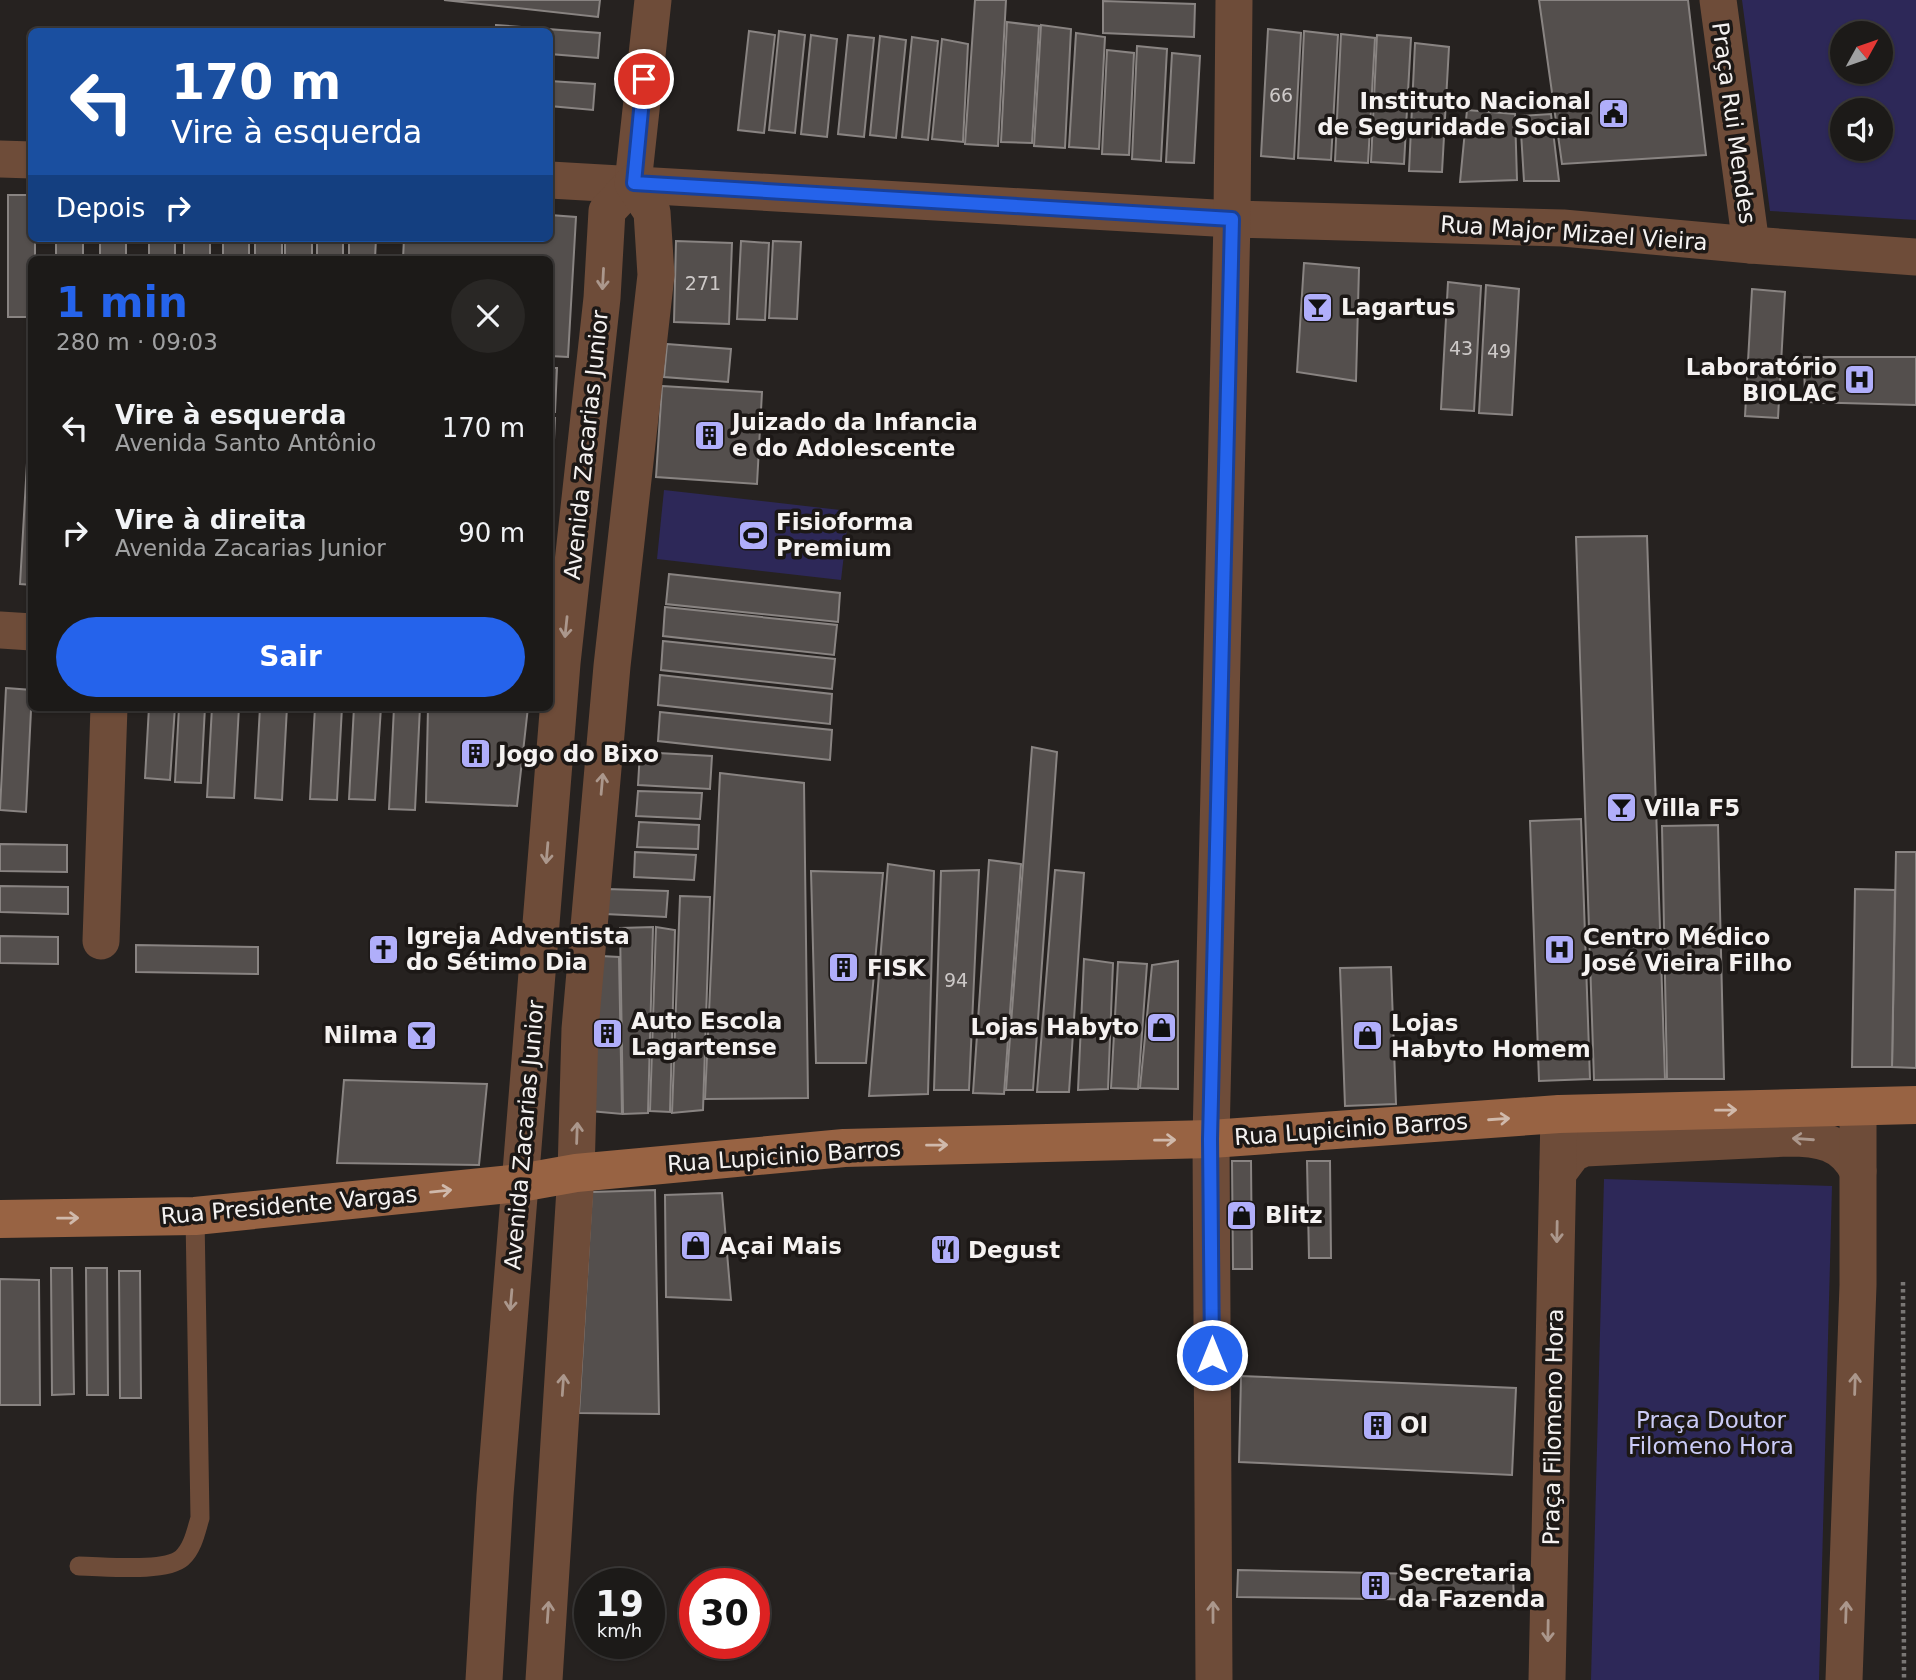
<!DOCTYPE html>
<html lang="pt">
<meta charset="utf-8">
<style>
:root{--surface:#1c1a18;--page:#292725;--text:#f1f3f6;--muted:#a0a1a2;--line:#3a3837;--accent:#2563eb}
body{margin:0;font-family:"DejaVu Sans",sans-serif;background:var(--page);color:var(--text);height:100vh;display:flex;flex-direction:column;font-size:26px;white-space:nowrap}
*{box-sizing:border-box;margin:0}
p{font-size:23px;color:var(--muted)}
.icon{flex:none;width:38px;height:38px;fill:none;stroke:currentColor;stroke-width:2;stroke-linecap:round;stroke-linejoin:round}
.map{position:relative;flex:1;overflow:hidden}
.side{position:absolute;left:28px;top:256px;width:525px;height:455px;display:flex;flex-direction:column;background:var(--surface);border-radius:10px;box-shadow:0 2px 5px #0004,0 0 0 2px var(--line)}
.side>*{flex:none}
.banner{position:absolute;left:28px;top:28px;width:525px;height:214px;border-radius:10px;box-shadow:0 2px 5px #0004,0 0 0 2px var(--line);background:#1a4fa0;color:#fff;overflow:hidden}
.needle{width:46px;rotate:50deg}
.controls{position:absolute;left:1830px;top:21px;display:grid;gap:14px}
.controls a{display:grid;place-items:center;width:63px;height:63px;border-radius:50%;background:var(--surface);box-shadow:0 2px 5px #0004,0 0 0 2px var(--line);font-size:35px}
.speed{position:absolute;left:574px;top:1568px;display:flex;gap:14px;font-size:35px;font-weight:700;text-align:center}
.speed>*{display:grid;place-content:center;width:91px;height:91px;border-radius:50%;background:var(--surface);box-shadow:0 2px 5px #0004,0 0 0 2px var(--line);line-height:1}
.speed small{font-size:18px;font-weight:400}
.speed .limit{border:10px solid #d22;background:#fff;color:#111}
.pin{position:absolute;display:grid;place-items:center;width:60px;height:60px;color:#fff;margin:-30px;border:4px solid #fff;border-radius:50%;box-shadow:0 2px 7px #0007}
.me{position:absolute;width:77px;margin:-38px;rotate:0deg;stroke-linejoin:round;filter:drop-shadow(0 0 5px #0008)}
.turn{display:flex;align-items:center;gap:24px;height:147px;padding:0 28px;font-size:32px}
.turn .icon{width:91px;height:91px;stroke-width:2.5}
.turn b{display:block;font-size:49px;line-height:60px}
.then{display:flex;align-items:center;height:66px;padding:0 28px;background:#0003;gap:14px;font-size:26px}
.round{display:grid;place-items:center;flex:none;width:74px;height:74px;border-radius:37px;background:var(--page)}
.summary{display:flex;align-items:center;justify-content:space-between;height:119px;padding:0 28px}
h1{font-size:42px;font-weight:700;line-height:52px;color:var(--accent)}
.primary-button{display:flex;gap:14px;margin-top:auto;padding:14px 28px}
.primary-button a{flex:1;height:80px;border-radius:42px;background:var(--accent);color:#fff;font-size:28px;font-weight:700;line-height:80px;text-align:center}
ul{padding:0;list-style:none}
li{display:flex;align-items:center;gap:21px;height:105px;padding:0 28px}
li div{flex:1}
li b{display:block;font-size:26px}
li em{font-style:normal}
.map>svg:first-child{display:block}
.green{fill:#2d2858;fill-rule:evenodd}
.building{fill:#544f4d;stroke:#898482;stroke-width:2}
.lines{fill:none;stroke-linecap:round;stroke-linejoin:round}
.path{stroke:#797674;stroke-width:4.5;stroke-dasharray:3.5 3.5;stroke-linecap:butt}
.service{stroke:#6e4c39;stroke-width:19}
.minor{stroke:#6e4c39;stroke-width:37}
.secondary{stroke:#986343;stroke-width:38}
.oneway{stroke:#ab978c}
.oneway2{stroke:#d0b9ab}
.route-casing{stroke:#184099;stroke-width:18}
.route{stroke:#2563eb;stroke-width:12}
.labels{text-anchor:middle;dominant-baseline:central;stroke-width:7;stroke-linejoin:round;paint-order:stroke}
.number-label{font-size:19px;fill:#cdc9c8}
.poi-label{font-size:23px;font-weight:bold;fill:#f5f2f1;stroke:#1c1816;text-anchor:start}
.street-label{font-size:23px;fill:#f5f2f1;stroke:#1c1816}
.park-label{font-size:23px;fill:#cbcbf7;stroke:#1c1816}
</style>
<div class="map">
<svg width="1916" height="1680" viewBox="0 0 1916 1680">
<rect width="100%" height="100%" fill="#262220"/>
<g class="green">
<path d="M1742 0H1916V220L1770 211ZM1843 33H1881V72H1843ZM1843 110H1881V149H1843Z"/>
<path d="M664 490 849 511 841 580 657 559Z"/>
<path d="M1604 1179 1832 1186 1819 1680H1591Z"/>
</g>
<g class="building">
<path d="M444 0H600L598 17Z"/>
<path d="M975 0H1006L998 146 965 144Z"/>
<path d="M1539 0H1688L1706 155 1562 164Z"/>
<path d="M1103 1 1195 4 1194 37 1103 33Z"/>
<path d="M1007 22 1039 26 1032 143 1001 142Z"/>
<path d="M496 25 600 33 598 58 550 54V32H496Z"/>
<path d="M1041 25 1071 29 1065 148 1034 146Z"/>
<path d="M1268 29 1301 33 1294 159 1261 156Z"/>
<path d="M749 31 775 35 764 133 738 130Z"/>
<path d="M779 31 805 35 795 133 769 130Z"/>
<path d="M1304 31 1338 35 1331 160 1298 158Z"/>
<path d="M1076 33 1105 37 1099 149 1069 147Z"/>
<path d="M1341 34 1375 38 1368 163 1335 161Z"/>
<path d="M811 35 837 39 827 137 801 134Z"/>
<path d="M848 35 874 38 864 137 838 134Z"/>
<path d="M1377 35 1411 38 1404 164 1371 162Z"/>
<path d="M880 36 906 40 896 138 870 135Z"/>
<path d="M912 37 938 41 928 140 902 137Z"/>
<path d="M942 39 968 44 963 142 932 139Z"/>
<path d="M1415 43 1449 47 1442 172 1409 171Z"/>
<path d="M1137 46 1167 49 1161 161 1132 159Z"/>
<path d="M1107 50 1134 53 1129 155 1102 154Z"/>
<path d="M1172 53 1200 56 1194 163 1166 162Z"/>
<path d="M550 81 595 84 593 110 550 106Z"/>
<path d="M1467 110 1515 114 1517 180 1460 182Z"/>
<path d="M1551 114 1559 181H1524L1520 116Z"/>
<path d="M8 195H32V238H35V259H32V317H8Z"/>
<path d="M550 215 576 217 568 357 550 356V259H403L404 238H550Z"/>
<rect x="56" y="238" width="27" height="21"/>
<rect x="100" y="238" width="26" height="21"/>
<rect x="149" y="238" width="26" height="21"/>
<rect x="184" y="238" width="26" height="21"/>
<rect x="223" y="238" width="26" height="21"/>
<rect x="255" y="238" width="27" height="21"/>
<rect x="285" y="238" width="27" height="21"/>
<rect x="317" y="238" width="26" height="21"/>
<path d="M349 238H376L375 259H349Z"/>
<path d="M676 241 732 243 729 324 674 322Z"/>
<path d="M741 241 769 243 765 320 737 319Z"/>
<path d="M773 241 801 242 797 319 769 318Z"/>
<path d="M1304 263 1359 268 1356 381 1297 372Z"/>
<path d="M1448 282 1481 286 1474 411 1441 409Z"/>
<path d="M1486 285 1519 289 1512 415 1479 413Z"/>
<path d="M1752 289 1785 292 1778 418 1745 416Z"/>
<path d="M667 344 731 349 728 382 664 377Z"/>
<path d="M1804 357H1916V405L1805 402Z"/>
<path d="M550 368H557L555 412H550Z"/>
<path d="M662 386 762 392 757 484 656 477Z"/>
<path d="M550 418H555L553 462H550Z"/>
<path d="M27 463H32V585L20 584Z"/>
<path d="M1647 536 1665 1079 1594 1080 1576 537Z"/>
<path d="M550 560 561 561 550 619Z"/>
<path d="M669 574 840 593 838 622 666 604Z"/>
<path d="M665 607 837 625 834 655 663 636Z"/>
<path d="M663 641 835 659 832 689 661 670Z"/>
<path d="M660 675 832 694 830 724 658 705Z"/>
<path d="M6 688 32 690 26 812 0 810Z"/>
<path d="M149 707H175L170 780 145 778Z"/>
<path d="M179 707H205L201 783 175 782Z"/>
<path d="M212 707H239L234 798 207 797Z"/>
<path d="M260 707H287L282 800 255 798Z"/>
<path d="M315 707H342L337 800 310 799Z"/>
<path d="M354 707H381L375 800 349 799Z"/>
<path d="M394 707H420L415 810 389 809Z"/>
<path d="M428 707H528L517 806 426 802Z"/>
<path d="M660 712 832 730 830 760 658 741Z"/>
<path d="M1032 747 1057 752 1033 1090H1006Z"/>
<path d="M640 752 712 756 710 789 638 785Z"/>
<path d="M720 773 804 783 808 1098 705 1099Z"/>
<path d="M638 791 702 793 700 819 636 816Z"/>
<path d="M1581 819 1590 1079 1539 1081 1530 821Z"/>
<path d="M639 822 699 825 698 849 637 847Z"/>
<path d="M1718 825 1724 1079H1667L1662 826Z"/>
<path d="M0 844 67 845V872L0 871Z"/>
<path d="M635 852 696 855 694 880 634 877Z"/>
<path d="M1896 852H1916V1068L1892 1067Z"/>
<path d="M989 860 1021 864 1004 1094 973 1093Z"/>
<path d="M888 864 934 871 928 1094 869 1096Z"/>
<path d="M979 870 969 1090H934L941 871Z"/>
<path d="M1055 870 1084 873 1069 1092H1037Z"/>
<path d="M811 871 883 873 866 1063H816Z"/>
<path d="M0 886 68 887V914L0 912Z"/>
<path d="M607 889 668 891 666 917 605 914Z"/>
<path d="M1855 889 1895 890 1892 1067H1852Z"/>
<path d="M680 896 710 897 703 1110 672 1113Z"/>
<path d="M653 927 648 1113 623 1114 620 928Z"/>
<path d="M656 927 675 930 670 1112 650 1111Z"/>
<path d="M0 936 58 937V964L0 963Z"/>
<path d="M136 945 258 947V974L136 972Z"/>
<path d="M601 956 619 957 622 1114 590 1111Z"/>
<path d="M1084 959 1113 963 1108 1089 1078 1090Z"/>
<path d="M1178 961V1089L1140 1088 1152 965Z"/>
<path d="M1118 962 1147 964 1138 1089 1111 1088Z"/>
<path d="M1391 967 1396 1104 1345 1106 1340 968Z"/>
<path d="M344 1080 487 1084 479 1165 337 1163Z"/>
<path d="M1232 1161H1251L1252 1269H1233Z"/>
<path d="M1307 1161H1330L1331 1258H1309Z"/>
<path d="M655 1190 659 1414 579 1413 592 1192Z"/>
<path d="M722 1193 731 1300 666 1297 665 1195Z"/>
<path d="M51 1268H72L74 1394 52 1395Z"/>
<path d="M86 1268H107L108 1395H87Z"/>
<path d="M119 1271H140L141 1398H120Z"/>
<path d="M0 1279 39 1280 40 1405H0Z"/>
<path d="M1241 1376 1516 1388 1512 1475 1239 1462Z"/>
<path d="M1238 1570 1513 1576 1514 1601 1237 1597Z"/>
</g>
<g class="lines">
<path class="path" d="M1903 1282 1904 1680"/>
<path class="service" d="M79 1566C103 1566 165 1573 182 1558 193 1548 196 1531 200 1518L195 1216"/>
<g class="minor">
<path d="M1718 0 1751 245"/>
<path d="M0 159 32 160"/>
<path d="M550 180 1232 219 1563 228 1751 245 1916 257"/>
<path d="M0 630 32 632"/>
<path d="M101 941 109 707"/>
<path d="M1558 1173 1573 1153 1585 1148 1788 1138C1820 1138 1843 1142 1858 1171"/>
<path d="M484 1680 495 1495 562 663 602 298 607 211 633 183 653 0"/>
<path d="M544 1680 576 1173 580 1029 612 666 656 275 652 212 633 183"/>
<path d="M1214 1680 1211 1139 1232 219 1234 0"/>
<path d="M1547 1680 1559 1114"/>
<path d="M1844 1680 1858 1285V1107"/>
</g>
<path class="secondary" d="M0 1219 195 1216 520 1183 576 1173 844 1148 1211 1139 1559 1114 1916 1105"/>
</g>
<defs><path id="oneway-shaft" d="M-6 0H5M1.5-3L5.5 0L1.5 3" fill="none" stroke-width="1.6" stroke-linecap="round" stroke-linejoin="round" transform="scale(1.75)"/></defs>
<g class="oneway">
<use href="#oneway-shaft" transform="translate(603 279) rotate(93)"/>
<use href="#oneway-shaft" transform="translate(566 627) rotate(96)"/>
<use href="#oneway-shaft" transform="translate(602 784) rotate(-85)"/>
<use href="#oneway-shaft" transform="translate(547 853) rotate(95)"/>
<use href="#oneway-shaft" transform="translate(577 1133) rotate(-88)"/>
<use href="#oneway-shaft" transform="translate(1803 1139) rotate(-176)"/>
<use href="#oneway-shaft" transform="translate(1557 1232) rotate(91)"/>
<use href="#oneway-shaft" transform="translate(511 1300) rotate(95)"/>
<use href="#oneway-shaft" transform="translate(1855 1384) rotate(-88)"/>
<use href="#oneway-shaft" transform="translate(563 1385) rotate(-86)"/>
<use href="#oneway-shaft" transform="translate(548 1612) rotate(-86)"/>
<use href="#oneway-shaft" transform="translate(1213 1612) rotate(-90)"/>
<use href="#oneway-shaft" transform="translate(1846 1612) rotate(-88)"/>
<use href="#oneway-shaft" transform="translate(1548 1631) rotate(91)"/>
</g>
<g class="oneway2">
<use href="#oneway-shaft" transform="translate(1726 1110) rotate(-1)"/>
<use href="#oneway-shaft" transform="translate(1499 1119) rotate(-4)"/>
<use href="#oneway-shaft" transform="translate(1165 1140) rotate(-1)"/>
<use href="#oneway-shaft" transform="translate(937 1145) rotate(-1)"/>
<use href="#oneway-shaft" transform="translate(441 1191) rotate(-6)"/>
<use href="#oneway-shaft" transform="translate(68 1218) rotate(-1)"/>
</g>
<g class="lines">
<defs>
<path id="route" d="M644 79 634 183 1232 219 1210 1139 1212 1355"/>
</defs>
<use href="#route" class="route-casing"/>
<use href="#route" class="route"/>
</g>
<defs>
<symbol id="civic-square" viewBox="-11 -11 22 22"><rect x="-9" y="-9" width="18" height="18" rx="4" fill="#b0aefa" stroke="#1c1816"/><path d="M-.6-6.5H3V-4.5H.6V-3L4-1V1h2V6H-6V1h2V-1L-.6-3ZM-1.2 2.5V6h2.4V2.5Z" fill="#111"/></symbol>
<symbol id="bar-square" viewBox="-11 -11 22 22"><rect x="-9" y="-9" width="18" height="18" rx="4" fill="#b0aefa" stroke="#1c1816"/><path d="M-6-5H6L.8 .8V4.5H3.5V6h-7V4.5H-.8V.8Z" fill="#111"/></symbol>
<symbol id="hospital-square" viewBox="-11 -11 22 22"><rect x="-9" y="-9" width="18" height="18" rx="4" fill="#b0aefa" stroke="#1c1816"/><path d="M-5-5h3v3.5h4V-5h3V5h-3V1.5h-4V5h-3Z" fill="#111"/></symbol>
<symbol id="building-square" viewBox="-11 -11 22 22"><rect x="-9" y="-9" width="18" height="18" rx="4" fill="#b0aefa" stroke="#1c1816"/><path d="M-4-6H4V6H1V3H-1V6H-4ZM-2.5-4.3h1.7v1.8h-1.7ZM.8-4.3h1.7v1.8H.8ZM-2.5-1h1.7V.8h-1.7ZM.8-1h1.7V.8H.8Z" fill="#111"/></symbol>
<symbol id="stadium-square" viewBox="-11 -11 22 22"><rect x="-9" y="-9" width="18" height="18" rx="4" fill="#b0aefa" stroke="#1c1816"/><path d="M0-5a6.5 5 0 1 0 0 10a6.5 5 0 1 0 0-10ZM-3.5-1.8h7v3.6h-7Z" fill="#111"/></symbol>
<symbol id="church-square" viewBox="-11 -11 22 22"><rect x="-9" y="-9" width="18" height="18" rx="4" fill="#b0aefa" stroke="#1c1816"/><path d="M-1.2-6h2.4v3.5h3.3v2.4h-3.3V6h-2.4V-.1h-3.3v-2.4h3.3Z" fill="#111"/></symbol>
<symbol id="shop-square" viewBox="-11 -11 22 22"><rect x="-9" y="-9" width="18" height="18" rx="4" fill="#b0aefa" stroke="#1c1816"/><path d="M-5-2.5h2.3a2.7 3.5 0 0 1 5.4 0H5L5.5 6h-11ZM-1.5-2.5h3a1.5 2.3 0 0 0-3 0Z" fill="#111"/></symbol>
<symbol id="restaurant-square" viewBox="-11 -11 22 22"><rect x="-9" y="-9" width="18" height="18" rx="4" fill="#b0aefa" stroke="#1c1816"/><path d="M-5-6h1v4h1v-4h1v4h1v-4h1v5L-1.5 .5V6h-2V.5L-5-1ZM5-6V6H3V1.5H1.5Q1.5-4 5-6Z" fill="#111"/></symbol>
</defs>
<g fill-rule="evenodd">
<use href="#civic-square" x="1596" y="96" width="35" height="35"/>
<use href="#bar-square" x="1300" y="290" width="35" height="35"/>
<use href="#hospital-square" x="1842" y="362" width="35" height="35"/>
<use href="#building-square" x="692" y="418" width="35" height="35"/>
<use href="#stadium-square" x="736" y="518" width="35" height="35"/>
<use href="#building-square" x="458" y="736" width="35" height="35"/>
<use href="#bar-square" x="1604" y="790" width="35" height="35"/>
<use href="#church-square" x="366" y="932" width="35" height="35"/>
<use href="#hospital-square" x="1542" y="932" width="35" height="35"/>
<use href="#building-square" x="826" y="950" width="35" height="35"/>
<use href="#shop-square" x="1144" y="1010" width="35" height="35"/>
<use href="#building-square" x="590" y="1016" width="35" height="35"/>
<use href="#bar-square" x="404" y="1018" width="35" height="35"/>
<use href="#shop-square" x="1350" y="1018" width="35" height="35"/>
<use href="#shop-square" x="1224" y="1198" width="35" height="35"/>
<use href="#shop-square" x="678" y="1228" width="35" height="35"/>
<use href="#restaurant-square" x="928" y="1232" width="35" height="35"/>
<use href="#building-square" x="1360" y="1408" width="35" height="35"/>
<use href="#building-square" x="1358" y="1568" width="35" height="35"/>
</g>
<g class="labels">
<g class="number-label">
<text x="1281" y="95">66</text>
<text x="703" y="283">271</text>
<text x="1461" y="348">43</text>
<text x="1499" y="351">49</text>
<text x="956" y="980">94</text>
</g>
<g class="poi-label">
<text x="1591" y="101" text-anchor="end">Instituto Nacional<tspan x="1591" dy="26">de Seguridade Social</tspan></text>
<text x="1341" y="307">Lagartus</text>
<text x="1837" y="367" text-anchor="end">Laboratório<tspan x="1837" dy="26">BIOLAC</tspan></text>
<text x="732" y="422">Juizado da Infancia<tspan x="732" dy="26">e do Adolescente</tspan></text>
<text x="776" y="522">Fisioforma<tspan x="776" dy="26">Premium</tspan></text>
<text x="498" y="754">Jogo do Bixo</text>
<text x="1644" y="808">Villa F5</text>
<text x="406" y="936">Igreja Adventista<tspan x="406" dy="26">do Sétimo Dia</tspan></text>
<text x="1583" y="937">Centro Médico<tspan x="1583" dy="26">José Vieira Filho</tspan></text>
<text x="867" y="968">FISK</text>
<text x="631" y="1021">Auto Escola<tspan x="631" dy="26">Lagartense</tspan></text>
<text x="1391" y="1023">Lojas<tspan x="1391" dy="26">Habyto Homem</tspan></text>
<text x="1139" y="1027" text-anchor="end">Lojas Habyto</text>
<text x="398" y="1035" text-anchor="end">Nilma</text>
<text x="1265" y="1215">Blitz</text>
<text x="719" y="1246">Açai Mais</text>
<text x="968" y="1250">Degust</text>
<text x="1400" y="1425">OI</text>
<text x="1398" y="1573">Secretaria<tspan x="1398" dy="26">da Fazenda</tspan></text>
</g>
<g class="street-label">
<text transform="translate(1734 123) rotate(82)">Praça Rui Mendes</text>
<text transform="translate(1574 233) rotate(4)">Rua Major Mizael Vieira</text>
<text transform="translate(586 445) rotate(-84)">Avenida Zacarias Junior</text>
<text transform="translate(1351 1129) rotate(-4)">Rua Lupicinio Barros</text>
<text transform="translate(524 1135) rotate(-85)">Avenida Zacarias Junior</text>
<text transform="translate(784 1156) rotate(-4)">Rua Lupicinio Barros</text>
<text transform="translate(289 1205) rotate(-5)">Rua Presidente Vargas</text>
<text transform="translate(1553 1427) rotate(-89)">Praça Filomeno Hora</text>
</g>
<g class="park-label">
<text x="1711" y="1420">Praça Doutor<tspan x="1711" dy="26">Filomeno Hora</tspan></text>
</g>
</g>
</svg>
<div class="controls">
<a><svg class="needle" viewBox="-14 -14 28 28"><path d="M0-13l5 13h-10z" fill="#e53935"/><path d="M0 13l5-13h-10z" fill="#a0a1a2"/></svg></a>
<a><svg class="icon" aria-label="sound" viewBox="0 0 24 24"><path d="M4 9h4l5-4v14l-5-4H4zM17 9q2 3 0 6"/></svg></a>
</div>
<div class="speed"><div>19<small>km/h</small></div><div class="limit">30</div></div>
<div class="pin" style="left:644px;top:79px;background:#d93025"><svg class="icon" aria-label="arrive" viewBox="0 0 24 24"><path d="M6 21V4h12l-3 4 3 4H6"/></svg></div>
<svg class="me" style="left:1212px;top:1355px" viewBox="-20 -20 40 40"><circle r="17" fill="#2563eb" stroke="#fff" stroke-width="3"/><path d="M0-11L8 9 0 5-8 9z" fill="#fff"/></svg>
<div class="banner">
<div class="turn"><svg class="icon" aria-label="left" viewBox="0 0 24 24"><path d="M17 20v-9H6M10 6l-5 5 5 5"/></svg><div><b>170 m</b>Vire à esquerda</div></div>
<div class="then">Depois<svg class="icon" aria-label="right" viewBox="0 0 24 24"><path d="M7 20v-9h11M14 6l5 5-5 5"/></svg></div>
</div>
<section class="side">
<div class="summary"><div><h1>1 min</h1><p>280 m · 09:03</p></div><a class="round"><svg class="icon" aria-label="close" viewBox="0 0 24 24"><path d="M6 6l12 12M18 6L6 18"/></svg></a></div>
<ul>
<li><svg class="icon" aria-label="left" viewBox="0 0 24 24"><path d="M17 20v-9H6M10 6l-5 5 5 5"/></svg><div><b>Vire à esquerda</b><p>Avenida Santo Antônio</p></div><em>170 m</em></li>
<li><svg class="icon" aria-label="right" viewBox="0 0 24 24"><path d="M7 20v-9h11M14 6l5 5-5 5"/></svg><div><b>Vire à direita</b><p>Avenida Zacarias Junior</p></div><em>90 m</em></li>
</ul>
<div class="primary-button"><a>Sair</a></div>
</section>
</div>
